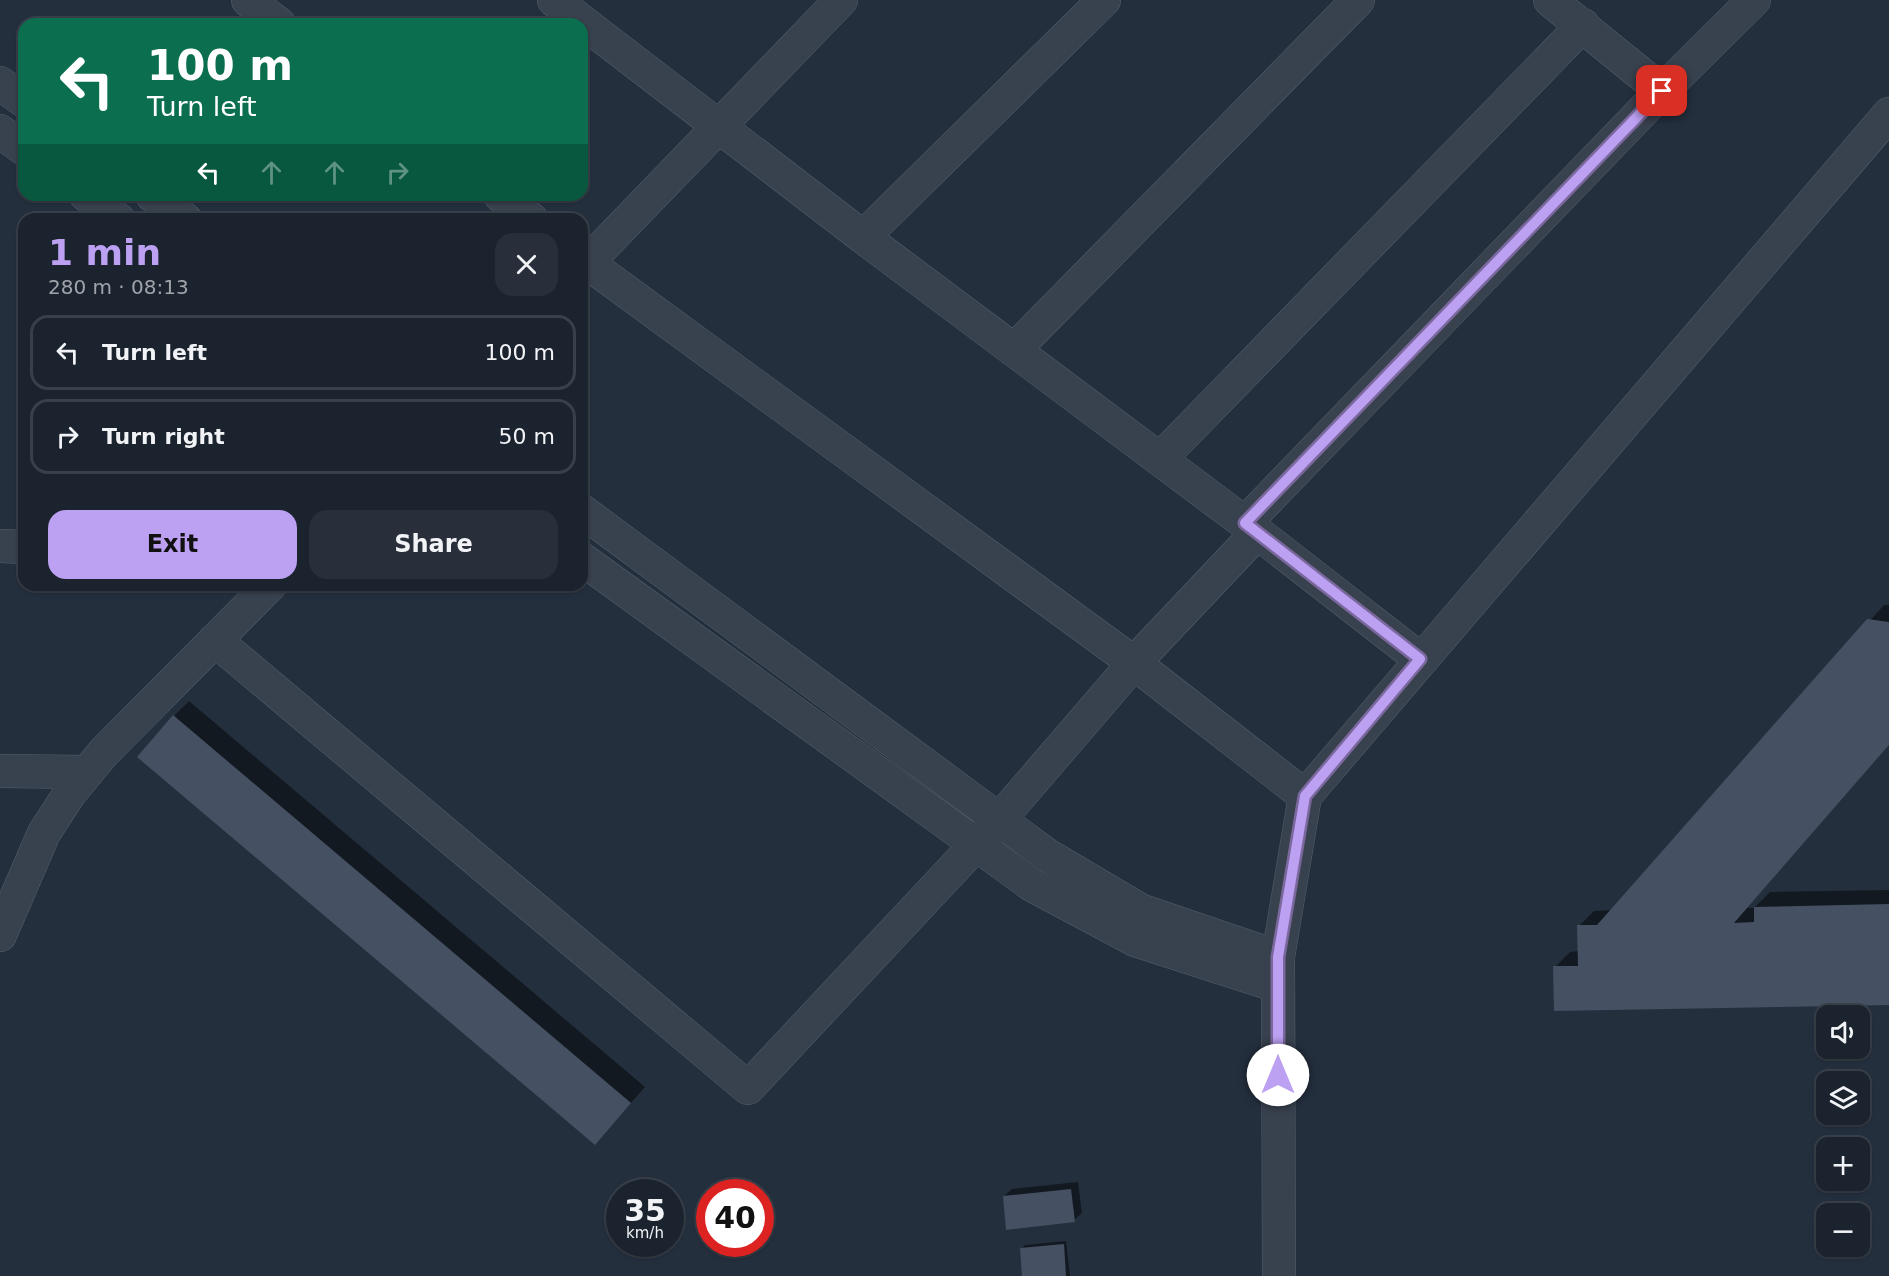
<!DOCTYPE html>
<meta charset="utf-8">
<style>
:root{--surface:#1b232e;--page:#282f3a;--text:#f1f3f6;--muted:#a0a4aa;--line:#39404a;--accent:#bca0f2}
body{margin:0;font-family:"DejaVu Sans",sans-serif;background:var(--page);color:var(--text);height:100vh;display:flex;flex-direction:column;font-size:22px;white-space:nowrap}
*{box-sizing:border-box;margin:0}
p{font-size:20px;color:var(--muted)}
.icon{flex:none;width:33px;height:33px;fill:none;stroke:currentColor;stroke-width:2;stroke-linecap:round;stroke-linejoin:round}
.map{position:relative;flex:1;overflow:hidden}
.drawer{position:absolute;left:18px;top:213px;width:570px;height:378px;display:flex;flex-direction:column;background:var(--surface);border-radius:18px;box-shadow:0 2px 4px #0004,0 0 0 2px var(--line)}
.drawer>*{flex:none}
.banner{position:absolute;left:18px;top:18px;width:570px;height:183px;border-radius:18px;box-shadow:0 2px 4px #0004,0 0 0 2px var(--line);background:#0b6e4f;color:#fff;overflow:hidden}
.buttons{position:absolute;left:1816px;top:1005px;display:grid;gap:12px}
.buttons a{display:grid;place-items:center;width:54px;height:54px;border-radius:12px;background:var(--surface);box-shadow:0 2px 4px #0004,0 0 0 2px var(--line);font-size:30px}
.speed{position:absolute;left:606px;top:1179px;display:flex;gap:12px;font-size:30px;font-weight:700;text-align:center}
.speed>*{display:grid;place-content:center;width:78px;height:78px;border-radius:50%;background:var(--surface);box-shadow:0 2px 4px #0004,0 0 0 2px var(--line);line-height:1}
.speed small{font-size:15px;font-weight:400}
.speed .limit{border:9px solid #d22;background:#fff;color:#111}
.pin{position:absolute;display:grid;place-items:center;width:51px;height:51px;color:#fff;margin:-26px;border-radius:12px;box-shadow:0 3px 9px #0006}
.me{position:absolute;width:66px;margin:-33px;rotate:0deg;stroke-linejoin:round;filter:drop-shadow(0 0 4px #0008)}
.turn{display:flex;align-items:center;gap:21px;height:126px;padding:0 30px;font-size:27px}
.turn .icon{width:78px;height:78px;stroke-width:2.5}
.turn b{display:block;font-size:42px;line-height:51px}
.lanes{display:flex;align-items:center;height:57px;padding:0 30px;background:#0003;justify-content:center;gap:30px;direction:ltr}
.lanes .off{opacity:.35}
.round{display:grid;place-items:center;flex:none;width:63px;height:63px;border-radius:18px;background:var(--page)}
.headline{display:flex;align-items:center;justify-content:space-between;height:102px;padding:0 30px}
h1{font-size:36px;font-weight:600;line-height:45px;color:var(--accent)}
.cta{display:flex;gap:12px;margin-top:auto;padding:12px 30px}
.cta a{flex:1;height:69px;border-radius:18px;background:var(--accent);color:#111;font-size:24px;font-weight:600;line-height:69px;text-align:center}
.cta a+a{background:var(--page);color:var(--text)}
ul{padding:0;list-style:none}
li{display:flex;align-items:center;gap:18px;height:75px;margin:0 12px 9px;padding:0 18px;border:3px solid var(--line);border-radius:18px}
li div{flex:1}
li b{display:block;font-size:22px}
li em{font-style:normal}
.map>svg:first-child{display:block}
.shadow{fill:#0007}
.building{fill:#455162}
.lines{fill:none;stroke-linecap:round;stroke-linejoin:round}
.minor-casing{stroke:#565f6c;stroke-width:34}
.minor{stroke:#38414e;stroke-width:33}
.route-casing{stroke:#7a689d;stroke-width:15}
.route{stroke:#bca0f2;stroke-width:10}
</style>
<div class="map">
<svg width="1889" height="1276" viewBox="0 0 1889 1276">
<rect width="100%" height="100%" fill="#242f3e"/>
<g class="shadow">
<path d="M1884 605H1889V745L1747 908H1754L1770 892 1889 890V1004L1555 967 1570 952 1579 951V926L1594 911 1612 910Z"/>
<path d="M189 701 645 1087 595 1143 174 716Z"/>
<path d="M1078 1182 1082 1213 1074 1220 1004 1196 1012 1189Z"/>
<path d="M1066 1241 1070 1276H1024L1021 1249 1025 1245Z"/>
</g>
<g class="building">
<path d="M1867 619 1889 622V745L1734 923 1754 922V907L1889 904V1005L1554 1011 1553 966H1578L1577 925H1597Z"/>
<path d="M173 715 631 1103 595 1145 137 757Z"/>
<path d="M1071 1189 1075 1222 1006 1230 1003 1196Z"/>
<path d="M1064 1244 1066 1276H1022L1020 1248Z"/>
</g>
<g class="lines">
<defs>
<g id="minor">
<path d="M248 0 279 24"/>
<path d="M554 0 863 237 1245 523 1420 659"/>
<path d="M1550 0 1662 91"/>
<path d="M0 83 24 101"/>
<path d="M0 131 24 149"/>
<path d="M86 195 118 219"/>
<path d="M152 195 185 219"/>
<path d="M500 195 531 219"/>
<path d="M863 237 1104 0"/>
<path d="M582 259 1134 663 1305 796"/>
<path d="M582 268 841 0"/>
<path d="M1014 350 1358 0"/>
<path d="M1160 459 1583 25"/>
<path d="M582 511 1047 855 1140 910 1278 957"/>
<path d="M1245 523 1662 91 1754 0"/>
<path d="M0 546 24 547"/>
<path d="M582 559 1032 885 1135 940 1278 986"/>
<path d="M215 640 748 1088 999 820 1134 663 1257 533"/>
<path d="M0 771 87 772"/>
<path d="M0 935 44 833 70 793 104 752 270 585"/>
<path d="M1279 1276 1278 957 1305 796 1889 114"/>
</g>
</defs>
<use href="#minor" class="minor-casing"/>
<use href="#minor" class="minor"/>
</g>
<g class="lines">
<defs>
<path id="route" d="M1278 1075V957L1305 796 1420 659 1245 523 1662 91"/>
</defs>
<use href="#route" class="route-casing"/>
<use href="#route" class="route"/>
</g>
</svg>
<div class="buttons">
<a><svg class="icon" aria-label="sound" viewBox="0 0 24 24"><path d="M4 9h4l5-4v14l-5-4H4zM17 9q2 3 0 6"/></svg></a>
<a><svg class="icon" aria-label="layers" viewBox="0 0 24 24"><path d="M12 4l9 5-9 5-9-5zM3 14l9 5 9-5"/></svg></a>
<a>+</a>
<a>−</a>
</div>
<div class="speed"><div>35<small>km/h</small></div><div class="limit">40</div></div>
<div class="pin" style="left:1662px;top:91px;background:#d93025"><svg class="icon" aria-label="arrive" viewBox="0 0 24 24"><path d="M6 21V4h12l-3 4 3 4H6"/></svg></div>
<svg class="me" style="left:1278px;top:1075px" viewBox="-20 -20 40 40"><circle r="19" fill="#fff"/><path d="M0-13L10 11 0 6-10 11z" fill="#bca0f2"/></svg>
<div class="banner">
<div class="turn"><svg class="icon" aria-label="left" viewBox="0 0 24 24"><path d="M17 20v-9H6M10 6l-5 5 5 5"/></svg><div><b>100 m</b>Turn left</div></div>
<div class="lanes"><svg class="icon" aria-label="left" viewBox="0 0 24 24"><path d="M17 20v-9H6M10 6l-5 5 5 5"/></svg><svg class="icon off" aria-label="ahead" viewBox="0 0 24 24"><path d="M12 20V5M6 11l6-6 6 6"/></svg><svg class="icon off" aria-label="ahead" viewBox="0 0 24 24"><path d="M12 20V5M6 11l6-6 6 6"/></svg><svg class="icon off" aria-label="right" viewBox="0 0 24 24"><path d="M7 20v-9h11M14 6l5 5-5 5"/></svg></div>
</div>
<section class="drawer">
<div class="headline"><div><h1>1 min</h1><p>280 m · 08:13</p></div><a class="round"><svg class="icon" aria-label="close" viewBox="0 0 24 24"><path d="M6 6l12 12M18 6L6 18"/></svg></a></div>
<ul>
<li><svg class="icon" aria-label="left" viewBox="0 0 24 24"><path d="M17 20v-9H6M10 6l-5 5 5 5"/></svg><div><b>Turn left</b></div><em>100 m</em></li>
<li><svg class="icon" aria-label="right" viewBox="0 0 24 24"><path d="M7 20v-9h11M14 6l5 5-5 5"/></svg><div><b>Turn right</b></div><em>50 m</em></li>
</ul>
<div class="cta"><a>Exit</a><a>Share</a></div>
</section>
</div>
